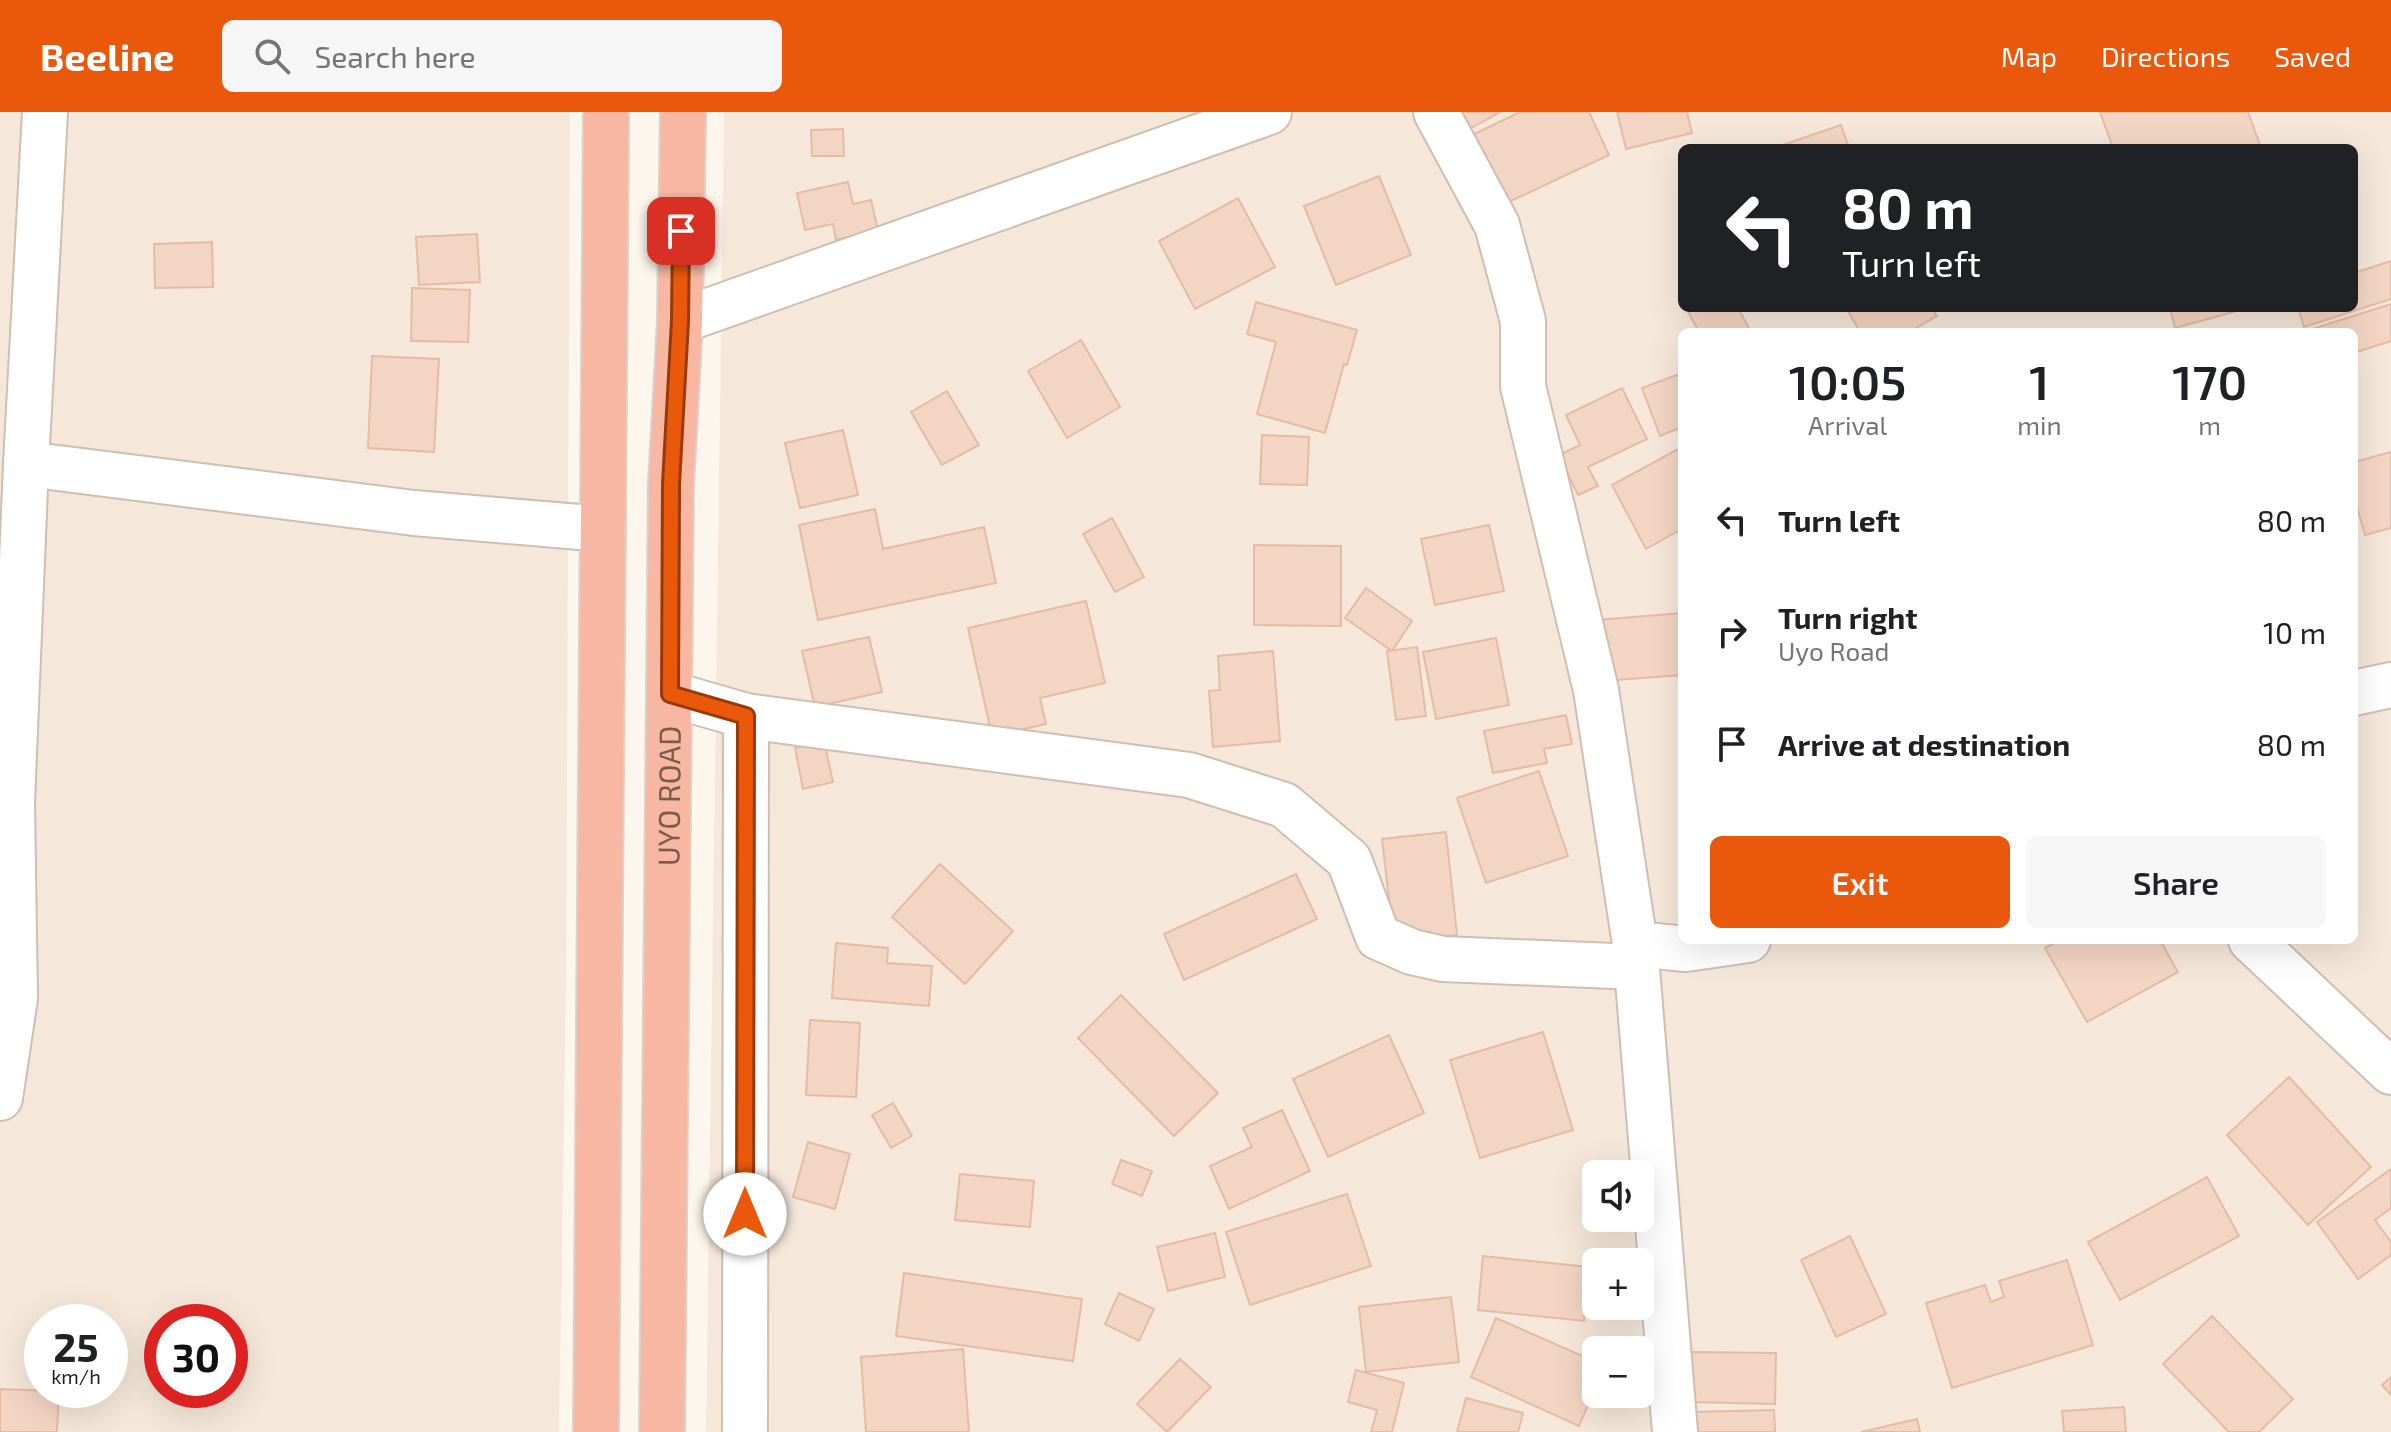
<!DOCTYPE html>
<meta charset="utf-8">
<style>
:root{--surface:#fff;--page:#f6f6f6;--text:#202124;--muted:#757577;--accent:#ea580c}
body{margin:0;font-family:"Exo 2",sans-serif;background:var(--page);color:var(--text);height:100vh;display:flex;flex-direction:column;font-size:30px;white-space:nowrap}
*{box-sizing:border-box;margin:0}
p{font-size:26px;color:var(--muted)}
.icon{flex:none;width:44px;height:44px;fill:none;stroke:currentColor;stroke-width:2;stroke-linecap:round;stroke-linejoin:round}
.map{position:relative;flex:1;overflow:hidden}
.details{position:absolute;left:1678px;top:216px;width:680px;height:616px;display:flex;flex-direction:column;background:var(--surface);border-radius:12px;box-shadow:0 8px 32px #0002}
.details>*{flex:none}
.guide{position:absolute;left:1678px;top:32px;width:680px;height:168px;border-radius:12px;box-shadow:0 8px 32px #0002;background:#202124;color:#fff;overflow:hidden}
.controls{position:absolute;left:1582px;top:1048px;display:grid;gap:16px}
.controls a{display:grid;place-items:center;width:72px;height:72px;border-radius:12px;background:var(--surface);box-shadow:0 8px 32px #0002;font-size:40px}
.speed{position:absolute;left:24px;top:1192px;display:flex;gap:16px;font-size:40px;font-weight:700;text-align:center}
.speed>*{display:grid;place-content:center;width:104px;height:104px;border-radius:50%;background:var(--surface);box-shadow:0 8px 32px #0002;line-height:1}
.speed small{font-size:20px;font-weight:400}
.speed .limit{border:12px solid #d22;background:#fff;color:#111}
.pin{position:absolute;display:grid;place-items:center;width:68px;height:68px;color:#fff;margin:-34px;border-radius:16px;box-shadow:0 4px 12px #0006}
.me{position:absolute;width:88px;margin:-44px;rotate:0deg;stroke-linejoin:round;filter:drop-shadow(0 0 6px #0008)}
.turn{display:flex;align-items:center;gap:28px;height:168px;padding:0 32px;font-size:36px}
.turn .icon{width:104px;height:104px;stroke-width:2.5}
.turn b{display:block;font-size:56px;line-height:68px}
.eta{display:flex;justify-content:space-evenly;align-items:center;height:136px;text-align:center}
.eta b{font-size:48px;font-weight:600;line-height:56px}
.action{display:flex;gap:16px;margin-top:auto;padding:16px 32px}
.action a{flex:1;height:92px;border-radius:12px;background:var(--accent);color:#fff;font-size:32px;font-weight:600;line-height:92px;text-align:center}
.action a+a{background:var(--page);color:var(--text)}
ul{padding:0;list-style:none}
li{display:flex;align-items:center;gap:24px;height:112px;padding:0 32px}
li div{flex:1}
li b{display:block;font-size:30px}
li em{font-style:normal}
header{display:flex;align-items:center;gap:48px;box-sizing:border-box;height:112px;padding:0 40px;background:var(--accent);color:#fff}
header strong{font-size:38px}
nav{display:flex;gap:44px;margin-inline-start:auto;font-size:28px}
.search{width:560px;height:72px;background:var(--page);display:flex;align-items:center;gap:20px;box-sizing:border-box;padding:0 28px;border-radius:12px;color:var(--muted);font-size:30px}
.map>svg:first-child{display:block}
.residential{fill:#f5e8da;fill-rule:evenodd}
.building{fill:#f3d5c3;stroke:#e6bba3;stroke-width:2}
.lines{fill:none;stroke-linecap:round;stroke-linejoin:round}
.minor-casing{stroke:#d1beb0;stroke-width:48}
.highway-casing{stroke:#dad1cd;stroke-width:48}
.minor{stroke:#fff;stroke-width:44}
.highway{stroke:#f7b7a3;stroke-width:44}
.route-casing{stroke:#983908;stroke-width:20}
.route{stroke:#ea580c;stroke-width:14}
.labels{text-anchor:middle;dominant-baseline:central;stroke-width:6;stroke-linejoin:round;paint-order:stroke}
.street-label{font-size:30px;fill:#7a5c4d;stroke:#fffaf3}
</style>
<header>
<strong>Beeline</strong>
<div class="search"><svg class="icon" aria-label="search" viewBox="0 0 24 24"><circle cx="10" cy="10" r="6"/><path d="M15 15l6 6"/></svg>Search here</div>
<nav><a>Map</a><a>Directions</a><a>Saved</a></nav>
</header>
<div class="map">
<svg width="2391" height="1320" viewBox="0 0 2391 1320">
<rect width="100%" height="100%" fill="#fdf6ec"/>
<g class="residential">
<path d="M0 0H570L566 879 559 1320H0ZM42 1210H110V1278H42ZM162 1210H230V1278H162Z"/>
<path d="M724 0H2391V1320H706ZM1682 36H2354V196H1682ZM1682 220H2354V828H1682ZM1596 1062H1640V1106H1596ZM1596 1150H1640V1194H1596ZM1596 1238H1640V1282H1596Z"/>
</g>
<g class="building">
<path d="M1449 0H1500L1461 22Z"/>
<path d="M1520 0H1589L1609 43 1496 96 1464 27Z"/>
<path d="M1617 0H1687L1692 21 1626 37Z"/>
<path d="M2100 0H2248L2261 36H2113Z"/>
<path d="M1841 13 1849 36H1774Z"/>
<path d="M843 17 844 44H812L811 18Z"/>
<path d="M1379 64 1411 143 1336 173 1304 94Z"/>
<path d="M848 70 853 92 871 88 878 118 836 128 833 112 805 118 797 81Z"/>
<path d="M1238 86 1275 155 1195 197 1159 129Z"/>
<path d="M477 122 480 170 419 173 416 125Z"/>
<path d="M212 130 213 175 155 176 154 132Z"/>
<path d="M2391 149V187L2304 215 2298 196H2354V161Z"/>
<path d="M412 176 470 178 468 230 411 229Z"/>
<path d="M1256 190 1357 218 1347 253 1344 252 1325 321 1257 302 1276 230 1247 222Z"/>
<path d="M2391 192V229L2354 241V220H2303Z"/>
<path d="M1686 196H1738L1751 220H1699Z"/>
<path d="M1846 196H1932L1937 204 1909 220H1860Z"/>
<path d="M2170 196H2248L2175 216Z"/>
<path d="M1081 228 1120 295 1067 326 1028 259Z"/>
<path d="M372 244 439 247 434 340 368 336Z"/>
<path d="M1682 261V315L1660 324 1642 276Z"/>
<path d="M1622 276 1647 327 1588 355 1598 374 1578 383 1559 343 1580 333 1566 303Z"/>
<path d="M947 279 979 333 942 353 911 300Z"/>
<path d="M843 318 858 383 800 396 785 331Z"/>
<path d="M1262 323 1309 325 1307 373 1260 372Z"/>
<path d="M1682 335V417L1646 437 1612 373Z"/>
<path d="M2391 340V416L2365 423 2354 385V350Z"/>
<path d="M875 397 883 437 984 415 996 471 818 508 799 413Z"/>
<path d="M1112 406 1144 465 1115 480 1083 422Z"/>
<path d="M1489 413 1504 479 1435 493 1421 427Z"/>
<path d="M1254 433 1341 434V514L1254 513Z"/>
<path d="M1366 476 1412 509 1392 539 1345 506Z"/>
<path d="M1086 489 1105 571 1040 586 1046 612 992 624 968 516Z"/>
<path d="M1682 501V563L1603 569 1597 508Z"/>
<path d="M869 525 882 580 815 595 802 539Z"/>
<path d="M1496 526 1509 593 1436 607 1423 540Z"/>
<path d="M1417 535 1426 604 1396 608 1387 539Z"/>
<path d="M1273 539 1280 629 1213 635 1209 579 1220 578 1218 544Z"/>
<path d="M1566 603 1572 632 1544 637 1547 651 1493 661 1484 619Z"/>
<path d="M824 629 833 670 803 677 795 636Z"/>
<path d="M1539 659 1568 744 1486 771 1457 686Z"/>
<path d="M1446 720 1457 823 1394 830 1382 727Z"/>
<path d="M940 752 1013 819 965 872 892 805Z"/>
<path d="M1296 762 1317 807 1184 868 1164 822Z"/>
<path d="M2060 828H2160L2178 860 2087 910 2045 836Z"/>
<path d="M836 831 888 836 887 851 932 854 929 894 832 886Z"/>
<path d="M1121 883 1218 981 1174 1024 1078 926Z"/>
<path d="M810 908 860 911 856 985 806 983Z"/>
<path d="M1543 920 1573 1018 1480 1046 1450 948Z"/>
<path d="M1389 923 1424 1001 1328 1045 1293 967Z"/>
<path d="M2289 965 2371 1055 2308 1113 2227 1023Z"/>
<path d="M893 991 912 1024 891 1036 872 1003Z"/>
<path d="M1282 998 1310 1059 1229 1097 1210 1054 1252 1035 1243 1016Z"/>
<path d="M808 1030 850 1042 835 1097 793 1085Z"/>
<path d="M1121 1048 1152 1059 1142 1084 1112 1072Z"/>
<path d="M2391 1057V1096L2375 1108 2391 1130V1143L2358 1167 2317 1110Z"/>
<path d="M960 1062 1034 1069 1030 1115 955 1108Z"/>
<path d="M2207 1065 2239 1124 2120 1188 2088 1130Z"/>
<path d="M1347 1082 1371 1154 1250 1193 1226 1120Z"/>
<path d="M1215 1121 1225 1165 1168 1179 1157 1135Z"/>
<path d="M1850 1124 1886 1202 1836 1225 1801 1148Z"/>
<path d="M1483 1144 1589 1155 1584 1209 1478 1198Z"/>
<path d="M2067 1148 2093 1233 1952 1276 1926 1191 1985 1173 1991 1190 2004 1185 1999 1169Z"/>
<path d="M904 1161 1082 1187 1073 1249 896 1224Z"/>
<path d="M1119 1181 1154 1197 1139 1229 1105 1212Z"/>
<path d="M1451 1185 1459 1250 1366 1260 1359 1195Z"/>
<path d="M2212 1204 2293 1287 2259 1320H2229L2163 1252Z"/>
<path d="M1496 1206 1596 1250V1275L1579 1314 1471 1265Z"/>
<path d="M963 1237 969 1320H866L861 1245Z"/>
<path d="M1689 1240 1776 1241 1775 1292 1688 1290Z"/>
<path d="M1180 1247 1211 1275 1167 1320 1137 1292Z"/>
<path d="M1356 1258 1404 1271 1392 1320H1371L1377 1298 1348 1290Z"/>
<path d="M2391 1265V1283L2382 1273Z"/>
<path d="M0 1277 59 1279 57 1320H0Z"/>
<path d="M1466 1286 1523 1301 1518 1320H1457Z"/>
<path d="M2124 1295 2126 1320H2064L2062 1299Z"/>
<path d="M1774 1298 1775 1320H1692L1691 1300Z"/>
<path d="M1917 1307 1920 1320H1861Z"/>
</g>
<g class="lines">
<defs>
<g id="minor">
<path d="M1436 0 1497 113 1523 209V274L1596 578 1635 832 1675 1320"/>
<path d="M680 209 1269 0"/>
<path d="M26 352 414 401 603 417"/>
<path d="M2354 581 2391 573"/>
<path d="M670 582 746 604 1189 663 1284 693 1349 748 1378 825 1412 840 1443 847 1637 855"/>
<path d="M2251 828 2391 960"/>
<path d="M1635 832 1686 837 1748 828"/>
<path d="M0 986 15 886 12 690 26 352 45 0"/>
<path d="M745 1320 746 604"/>
</g>
<g id="highway">
<path d="M596 1320 606 0"/>
<path id="s1" d="M662 1320 671 372 680 209 683 0"/>
</g>
</defs>
<use href="#minor" class="minor-casing"/>
<use href="#highway" class="highway-casing"/>
<use href="#minor" class="minor"/>
<use href="#highway" class="highway"/>
</g>
<g class="lines">
<defs>
<path id="route" d="M681 119 680 209 671 372 670 582 746 604 745 1102"/>
</defs>
<use href="#route" class="route-casing"/>
<use href="#route" class="route"/>
</g>
<g class="labels">
<g class="street-label">
<text stroke="none"><textPath href="#s1" startOffset="636">UYO ROAD</textPath></text>
</g>
</g>
</svg>
<div class="controls">
<a><svg class="icon" aria-label="sound" viewBox="0 0 24 24"><path d="M4 9h4l5-4v14l-5-4H4zM17 9q2 3 0 6"/></svg></a>
<a>+</a>
<a>−</a>
</div>
<div class="speed"><div>25<small>km/h</small></div><div class="limit">30</div></div>
<div class="pin" style="left:681px;top:119px;background:#d93025"><svg class="icon" aria-label="arrive" viewBox="0 0 24 24"><path d="M6 21V4h12l-3 4 3 4H6"/></svg></div>
<svg class="me" style="left:745px;top:1102px" viewBox="-20 -20 40 40"><circle r="19" fill="#fff"/><path d="M0-13L10 11 0 6-10 11z" fill="#ea580c"/></svg>
<div class="guide">
<div class="turn"><svg class="icon" aria-label="left" viewBox="0 0 24 24"><path d="M17 20v-9H6M10 6l-5 5 5 5"/></svg><div><b>80 m</b>Turn left</div></div>
</div>
<section class="details">
<div class="eta">
<div><b>10:05</b><p>Arrival</p></div>
<div><b>1</b><p>min</p></div>
<div><b>170</b><p>m</p></div>
</div>
<ul>
<li><svg class="icon" aria-label="left" viewBox="0 0 24 24"><path d="M17 20v-9H6M10 6l-5 5 5 5"/></svg><div><b>Turn left</b></div><em>80 m</em></li>
<li><svg class="icon" aria-label="right" viewBox="0 0 24 24"><path d="M7 20v-9h11M14 6l5 5-5 5"/></svg><div><b>Turn right</b><p>Uyo Road</p></div><em>10 m</em></li>
<li><svg class="icon" aria-label="arrive" viewBox="0 0 24 24"><path d="M6 21V4h12l-3 4 3 4H6"/></svg><div><b>Arrive at destination</b></div><em>80 m</em></li>
</ul>
<div class="action"><a>Exit</a><a>Share</a></div>
</section>
</div>
